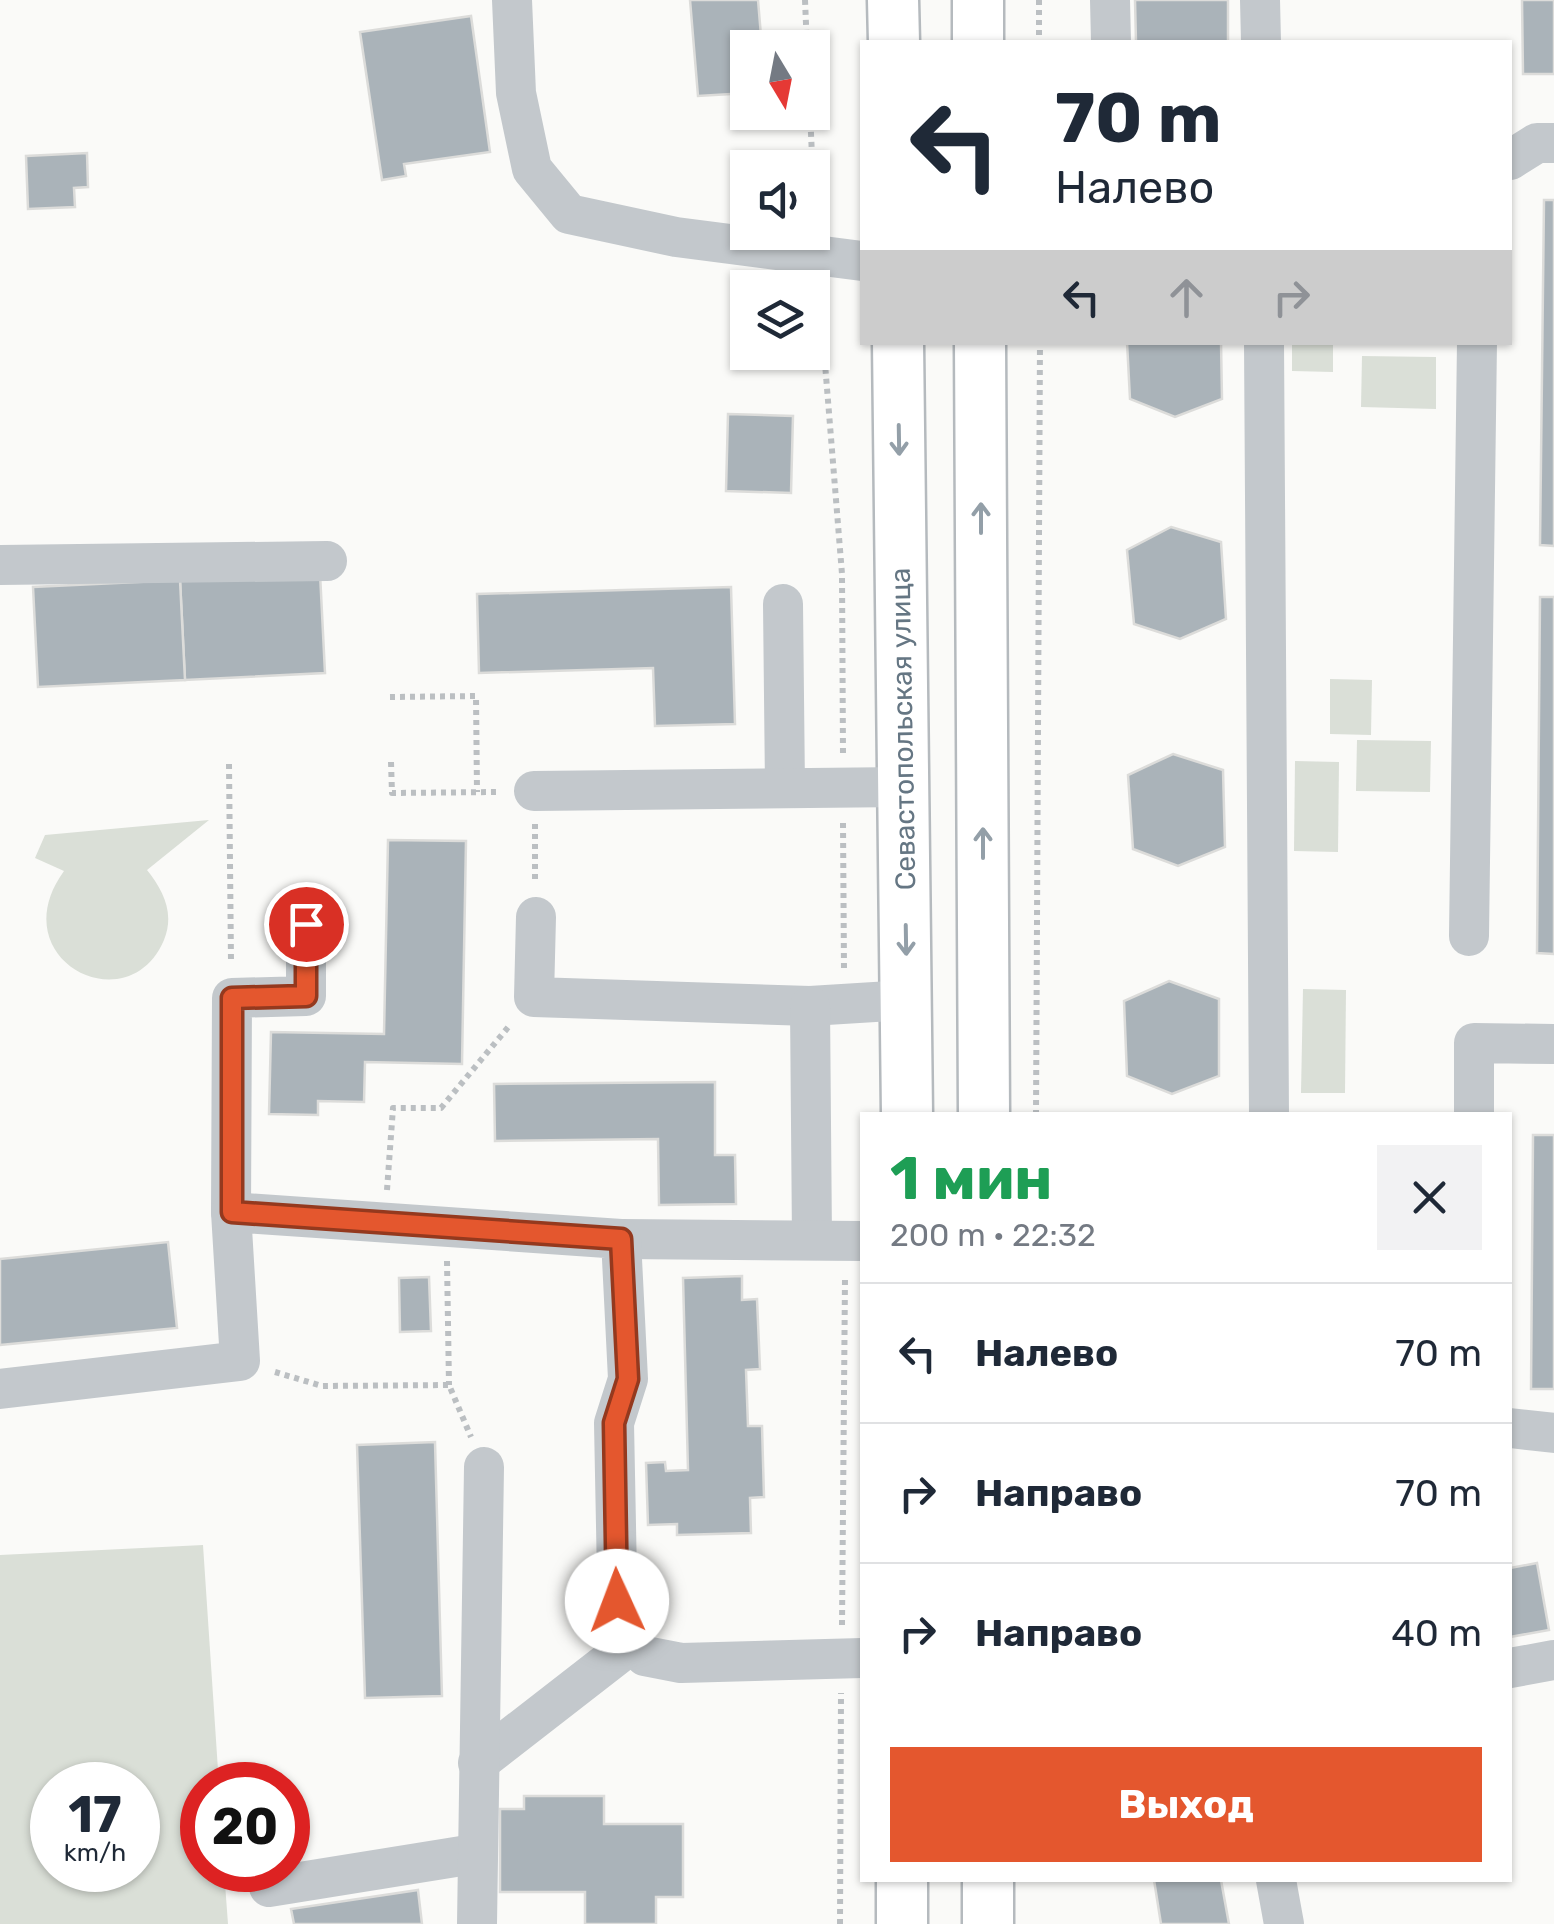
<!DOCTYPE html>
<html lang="ru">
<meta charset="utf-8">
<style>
:root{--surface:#fff;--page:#f2f2f3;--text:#1f2937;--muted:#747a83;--line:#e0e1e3;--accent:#e4572e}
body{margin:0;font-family:Rubik,sans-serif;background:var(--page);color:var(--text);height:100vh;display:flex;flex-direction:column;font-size:38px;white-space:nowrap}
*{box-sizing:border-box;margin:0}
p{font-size:32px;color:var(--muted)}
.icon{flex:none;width:55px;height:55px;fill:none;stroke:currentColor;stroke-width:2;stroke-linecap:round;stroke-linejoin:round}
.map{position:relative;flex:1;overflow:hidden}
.side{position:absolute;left:860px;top:1112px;width:652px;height:770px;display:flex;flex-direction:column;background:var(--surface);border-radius:0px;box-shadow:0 2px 8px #0004}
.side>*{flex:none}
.guide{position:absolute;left:860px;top:40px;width:652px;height:305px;border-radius:0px;box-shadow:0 2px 8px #0004;background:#fff;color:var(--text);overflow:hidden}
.needle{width:65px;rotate:170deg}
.tools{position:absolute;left:730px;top:30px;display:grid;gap:20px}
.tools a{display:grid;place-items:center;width:100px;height:100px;border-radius:0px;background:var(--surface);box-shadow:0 2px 8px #0004;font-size:50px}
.speed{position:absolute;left:30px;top:1762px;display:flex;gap:20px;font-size:50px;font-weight:700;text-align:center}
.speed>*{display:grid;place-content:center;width:130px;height:130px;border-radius:50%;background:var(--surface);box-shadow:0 2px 8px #0004;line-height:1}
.speed small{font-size:25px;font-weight:400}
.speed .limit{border:15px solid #d22;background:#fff;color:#111}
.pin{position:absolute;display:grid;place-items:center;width:85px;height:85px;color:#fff;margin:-42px;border:5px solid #fff;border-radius:50%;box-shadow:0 2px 10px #0007}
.me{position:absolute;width:110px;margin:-55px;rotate:358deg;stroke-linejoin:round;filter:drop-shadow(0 0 8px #0008)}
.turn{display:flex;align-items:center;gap:35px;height:210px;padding:0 30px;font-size:45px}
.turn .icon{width:130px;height:130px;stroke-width:2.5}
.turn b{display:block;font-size:70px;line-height:85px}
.lanes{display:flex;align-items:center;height:95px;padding:0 30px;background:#0003;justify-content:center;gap:50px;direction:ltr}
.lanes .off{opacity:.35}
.round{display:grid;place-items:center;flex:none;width:105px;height:105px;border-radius:0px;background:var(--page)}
.overview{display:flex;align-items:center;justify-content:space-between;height:170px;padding:0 30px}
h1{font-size:60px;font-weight:700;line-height:75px;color:#1e9e55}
.primary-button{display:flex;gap:20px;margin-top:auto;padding:20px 30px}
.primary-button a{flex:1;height:115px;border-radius:0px;background:var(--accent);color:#fff;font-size:40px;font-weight:700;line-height:115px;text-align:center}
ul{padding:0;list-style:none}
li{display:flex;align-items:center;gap:30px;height:140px;padding:0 30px;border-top:2px solid var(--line)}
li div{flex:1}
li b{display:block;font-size:38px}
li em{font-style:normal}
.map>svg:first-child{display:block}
.green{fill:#dadfd7;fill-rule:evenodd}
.building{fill:#aab3b9;stroke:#dcdcda;stroke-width:2.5}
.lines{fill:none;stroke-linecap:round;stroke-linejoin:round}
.major-casing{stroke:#b5babe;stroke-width:55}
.path{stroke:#bbbfc2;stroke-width:6;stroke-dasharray:5 5;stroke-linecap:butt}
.minor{stroke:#c3c8cc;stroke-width:40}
.major{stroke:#fff;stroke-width:50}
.oneway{stroke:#939fa8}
.route-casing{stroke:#94391e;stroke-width:25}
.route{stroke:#e4572e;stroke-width:18}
.labels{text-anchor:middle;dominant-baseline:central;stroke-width:10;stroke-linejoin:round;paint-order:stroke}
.street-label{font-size:28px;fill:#657683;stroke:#fff}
</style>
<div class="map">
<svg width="1554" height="1924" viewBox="0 0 1554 1924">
<rect width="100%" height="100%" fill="#fafaf8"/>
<g class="green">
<path d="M1292 343H1333V372L1292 371Z"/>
<path d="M1362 356 1436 357V409L1361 407Z"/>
<path d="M1330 679 1372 680 1371 735 1330 734Z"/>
<path d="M1357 740 1431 741 1430 792 1356 791Z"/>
<path d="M1295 761 1339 762 1338 852 1294 851Z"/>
<path d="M209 820 147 870C163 890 175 913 164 940 128 1025 0 959 64 871L35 858 45 835Z"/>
<path d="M1303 989 1346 990 1345 1093H1301Z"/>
<path d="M203 1545 219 1785H202V1870H224L228 1924H0V1555ZM138 1785V1870H52V1785Z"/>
</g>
<g class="building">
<path d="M690 0H758L762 48H748V93L698 96Z"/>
<path d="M1135 0H1228V42H1136Z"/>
<path d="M1522 0H1554V74H1523Z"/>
<path d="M471 16 490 152 404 164 406 176 382 180 360 32Z"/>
<path d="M87 153 88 187 74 188 75 207 28 209 26 156Z"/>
<path d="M1544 200H1554V546L1540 545Z"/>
<path d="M1127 342H1221L1222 399 1175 417 1130 399Z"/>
<path d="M728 414 793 416 791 493 726 491Z"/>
<path d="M1171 527 1221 542 1226 619 1180 639 1134 624 1127 550Z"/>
<path d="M320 573 325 673 185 680 180 580Z"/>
<path d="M180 580 185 680 38 687 33 587Z"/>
<path d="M731 587 735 724 655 726 653 668 479 673 477 594Z"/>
<path d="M1540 597H1554V954L1537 953Z"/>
<path d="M1173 754 1223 770 1225 847 1178 866 1133 849 1128 775Z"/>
<path d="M388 840 466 841 462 1064 365 1062 364 1102 318 1101V1115L269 1114 271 1032 384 1034Z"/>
<path d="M1169 981 1219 999V1076L1172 1094 1127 1076 1124 1001Z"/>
<path d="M715 1082V1155H735L736 1204 659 1205 658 1139 495 1141 494 1084Z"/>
<path d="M1533 1135H1554V1389H1531Z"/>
<path d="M168 1242 177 1328 0 1345V1259Z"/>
<path d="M742 1276V1300L757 1299 760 1369 746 1370 748 1426H762L764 1497 750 1498 751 1533 677 1535V1524L648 1525 646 1463 665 1462 666 1471 688 1470 683 1278Z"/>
<path d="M429 1277 431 1331 400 1332 399 1278Z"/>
<path d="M435 1442 442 1696 365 1698 357 1445Z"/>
<path d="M1537 1563 1549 1630 1510 1637V1568Z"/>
<path d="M524 1796H604V1824H683V1897H656V1924H585V1892H500V1809H524Z"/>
<path d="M1154 1880H1221L1229 1924H1161Z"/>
<path d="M418 1890 422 1924H294L291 1909Z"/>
</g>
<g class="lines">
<defs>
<g id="major">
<path d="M893 0 894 42"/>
<path d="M978 0V42"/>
<path d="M898 342 907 1115"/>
<path d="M980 342 984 1115"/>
<path d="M988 1880V1924"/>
<path d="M902 1924V1880"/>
</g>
</defs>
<use href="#major" class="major-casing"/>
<g class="path">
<path d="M805 0 807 48"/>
<path d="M1039 0V42"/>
<path d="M810 112 815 221"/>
<path d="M819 289 842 574 843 755"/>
<path d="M390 697 476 696 477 792"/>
<path d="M391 762 392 793 499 792"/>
<path d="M229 764 231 962"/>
<path d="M843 823 844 970"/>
<path d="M535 824V881"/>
<path d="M1036 1115 1040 342"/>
<path d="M387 1190 393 1108H441L510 1025"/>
<path d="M447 1261 449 1385"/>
<path d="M275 1372 322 1386 449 1385 471 1437"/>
<path d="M842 1625 845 1278"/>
<path d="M840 1924 841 1693"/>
</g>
<g class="minor">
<path d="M512 0 516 93 532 169 569 214 676 237 862 261"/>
<path d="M1110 0 1111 42"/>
<path d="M1260 0 1261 42"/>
<path d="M1510 160 1537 143H1554"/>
<path d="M1264 342 1269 1115"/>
<path d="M0 565 327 561"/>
<path d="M783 604 785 788"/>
<path d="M534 791 904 787"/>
<path d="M536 917 534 997 810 1006 907 1000"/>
<path d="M1469 936 1477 342"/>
<path d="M810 1006 812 1240"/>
<path d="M1474 1115V1043L1554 1044"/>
<path d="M231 1212 232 998 306 996V924"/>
<path d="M621 1239 862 1241"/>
<path d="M0 1389 240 1361 231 1212 621 1239 628 1379 614 1423 618 1628 645 1656 681 1663 862 1658"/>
<path d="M1510 1428 1554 1433"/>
<path d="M1510 1668 1554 1660"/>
<path d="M478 1763 630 1645"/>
<path d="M1276 1880 1284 1924"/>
<path d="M269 1887 474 1854"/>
<path d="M477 1924 484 1467"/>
</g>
<use href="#major" class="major"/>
</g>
<defs><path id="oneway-shaft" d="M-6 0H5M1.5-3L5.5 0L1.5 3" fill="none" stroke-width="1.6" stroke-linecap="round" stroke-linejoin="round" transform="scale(2.5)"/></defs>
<g class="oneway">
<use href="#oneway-shaft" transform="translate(899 440) rotate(89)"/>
<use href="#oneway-shaft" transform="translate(981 518) rotate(-90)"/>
<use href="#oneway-shaft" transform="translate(983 843) rotate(-90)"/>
<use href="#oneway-shaft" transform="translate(906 940) rotate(89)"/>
</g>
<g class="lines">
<defs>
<path id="route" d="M306 924V996L232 998V1212L621 1239 628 1379 614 1423 617 1601"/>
</defs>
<use href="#route" class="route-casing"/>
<use href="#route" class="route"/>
</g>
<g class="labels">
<g class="street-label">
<text transform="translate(903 729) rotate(-91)">Севастопольская улица</text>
</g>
</g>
</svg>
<div class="tools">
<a><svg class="needle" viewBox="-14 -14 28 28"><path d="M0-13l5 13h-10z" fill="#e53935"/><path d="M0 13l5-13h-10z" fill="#747a83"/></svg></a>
<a><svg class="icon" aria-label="sound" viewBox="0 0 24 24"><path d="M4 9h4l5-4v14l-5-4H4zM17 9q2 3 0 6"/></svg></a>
<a><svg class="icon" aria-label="layers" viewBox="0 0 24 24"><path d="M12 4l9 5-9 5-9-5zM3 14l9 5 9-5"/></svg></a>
</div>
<div class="speed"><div>17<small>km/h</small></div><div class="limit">20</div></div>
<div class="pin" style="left:306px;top:924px;background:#d93025"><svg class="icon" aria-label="arrive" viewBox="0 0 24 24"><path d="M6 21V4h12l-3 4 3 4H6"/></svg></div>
<svg class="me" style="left:617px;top:1601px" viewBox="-20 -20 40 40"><circle r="19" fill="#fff"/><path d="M0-13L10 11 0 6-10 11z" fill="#e4572e"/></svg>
<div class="guide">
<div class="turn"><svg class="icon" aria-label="left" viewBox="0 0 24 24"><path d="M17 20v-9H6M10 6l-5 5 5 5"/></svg><div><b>70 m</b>Налево</div></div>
<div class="lanes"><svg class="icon" aria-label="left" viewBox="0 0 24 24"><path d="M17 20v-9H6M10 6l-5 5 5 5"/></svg><svg class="icon off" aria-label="ahead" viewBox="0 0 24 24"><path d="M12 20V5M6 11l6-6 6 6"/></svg><svg class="icon off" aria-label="right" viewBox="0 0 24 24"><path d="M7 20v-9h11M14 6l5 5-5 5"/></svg></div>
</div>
<section class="side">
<div class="overview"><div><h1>1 мин</h1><p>200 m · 22:32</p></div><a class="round"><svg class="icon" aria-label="close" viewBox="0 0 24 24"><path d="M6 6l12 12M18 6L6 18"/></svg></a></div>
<ul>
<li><svg class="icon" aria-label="left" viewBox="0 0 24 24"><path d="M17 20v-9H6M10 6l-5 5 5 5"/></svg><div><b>Налево</b></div><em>70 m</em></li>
<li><svg class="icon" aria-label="right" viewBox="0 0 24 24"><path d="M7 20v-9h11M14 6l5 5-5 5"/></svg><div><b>Направо</b></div><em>70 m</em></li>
<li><svg class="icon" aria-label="right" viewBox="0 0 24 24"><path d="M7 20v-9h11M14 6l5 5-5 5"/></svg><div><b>Направо</b></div><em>40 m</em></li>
</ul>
<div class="primary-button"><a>Выход</a></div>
</section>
</div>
